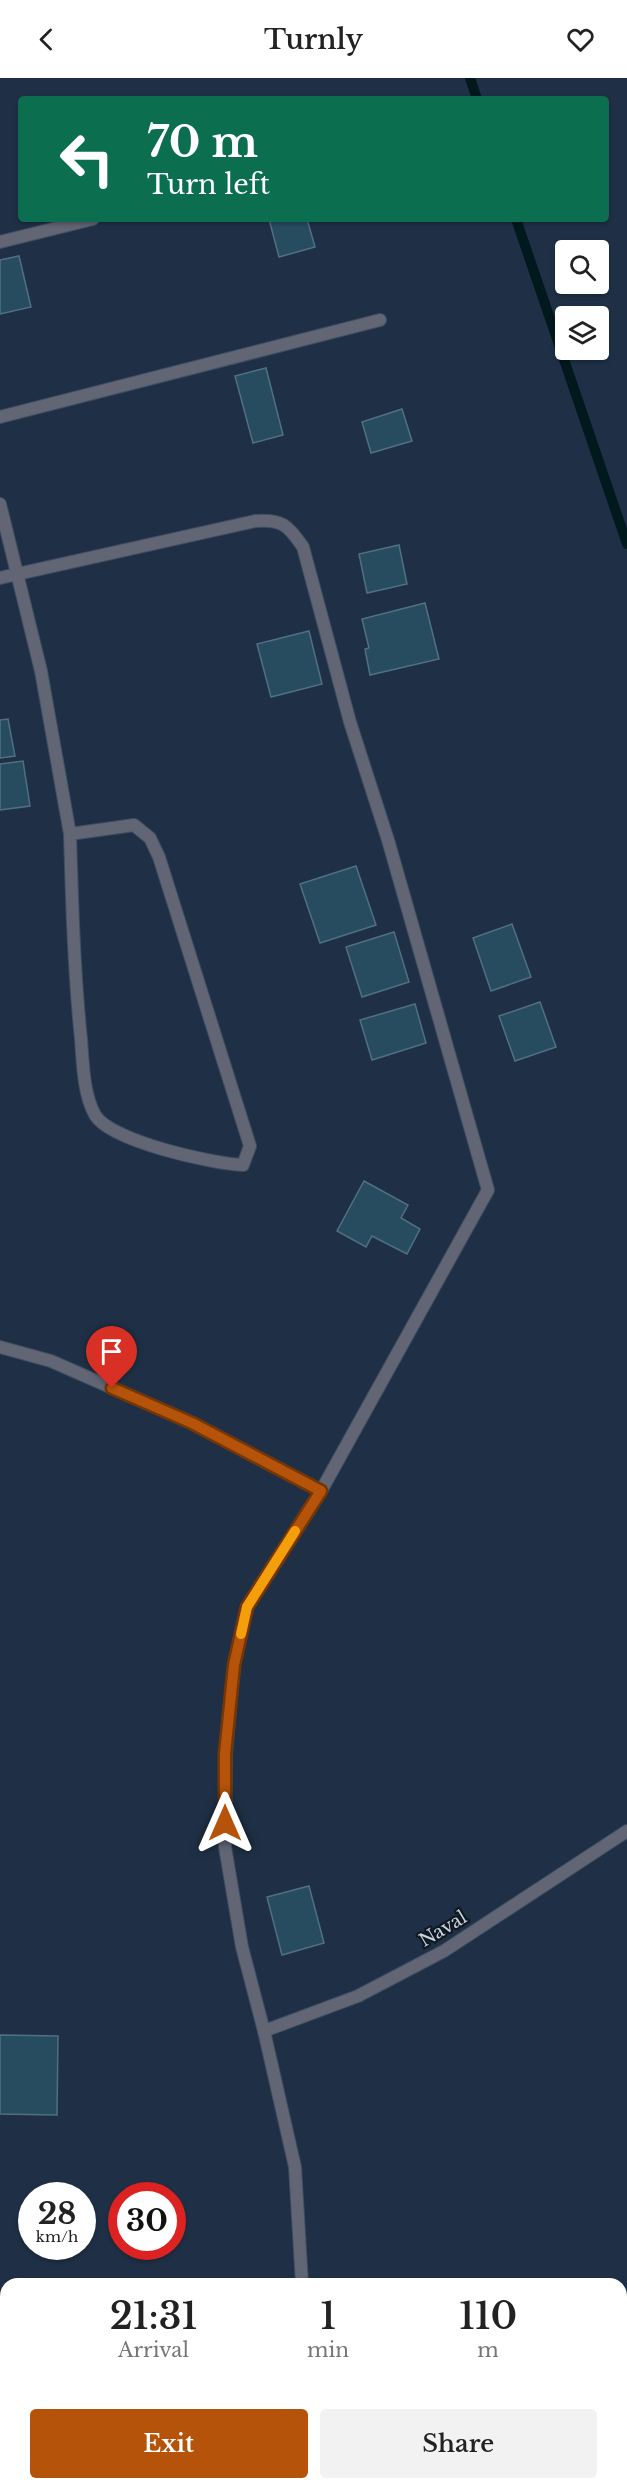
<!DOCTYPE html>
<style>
:root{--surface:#fff;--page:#f2f2f2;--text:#222;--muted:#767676;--accent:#b45309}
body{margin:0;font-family:"Libre Baskerville",serif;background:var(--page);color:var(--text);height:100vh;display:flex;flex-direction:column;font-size:22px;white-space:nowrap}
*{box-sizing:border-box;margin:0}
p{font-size:20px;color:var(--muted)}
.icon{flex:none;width:33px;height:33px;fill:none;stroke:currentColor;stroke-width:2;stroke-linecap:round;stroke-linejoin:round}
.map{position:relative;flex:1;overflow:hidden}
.sheet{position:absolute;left:0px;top:2200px;width:627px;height:212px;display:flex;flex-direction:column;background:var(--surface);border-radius:18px 18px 0 0;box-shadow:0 2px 4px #0004}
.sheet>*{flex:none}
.hud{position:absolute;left:18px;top:18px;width:591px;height:126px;border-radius:6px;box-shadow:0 2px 4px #0004;background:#0b6e4f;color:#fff;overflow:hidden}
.fabs{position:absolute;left:555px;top:162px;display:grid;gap:12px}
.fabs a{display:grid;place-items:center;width:54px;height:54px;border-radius:6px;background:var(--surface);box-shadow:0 2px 4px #0004;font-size:30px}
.speed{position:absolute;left:18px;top:2104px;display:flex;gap:12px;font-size:30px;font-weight:700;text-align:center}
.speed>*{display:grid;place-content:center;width:78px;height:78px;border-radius:50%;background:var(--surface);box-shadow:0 2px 4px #0004;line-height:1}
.speed small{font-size:15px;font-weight:400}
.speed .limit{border:9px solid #d22;background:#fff;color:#111}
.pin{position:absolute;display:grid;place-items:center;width:51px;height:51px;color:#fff;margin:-62px -26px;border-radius:50% 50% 50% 0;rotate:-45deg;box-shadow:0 0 6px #0007}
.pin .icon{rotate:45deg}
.me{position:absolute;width:66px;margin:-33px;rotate:0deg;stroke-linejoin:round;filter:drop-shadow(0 0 4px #0008)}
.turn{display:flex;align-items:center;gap:21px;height:126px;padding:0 30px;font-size:27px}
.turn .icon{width:78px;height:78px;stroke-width:2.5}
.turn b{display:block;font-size:42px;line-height:51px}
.eta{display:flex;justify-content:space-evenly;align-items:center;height:102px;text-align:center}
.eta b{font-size:36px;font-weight:600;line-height:42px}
.action{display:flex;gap:12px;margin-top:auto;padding:12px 30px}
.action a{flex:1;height:69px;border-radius:6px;background:var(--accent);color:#fff;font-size:24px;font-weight:600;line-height:69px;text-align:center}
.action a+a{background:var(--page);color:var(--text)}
header{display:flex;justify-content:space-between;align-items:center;height:78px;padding:0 30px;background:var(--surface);font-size:27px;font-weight:600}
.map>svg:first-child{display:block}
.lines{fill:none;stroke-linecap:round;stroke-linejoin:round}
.stream{stroke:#01181d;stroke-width:10}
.building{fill:#274c60;stroke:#507082;stroke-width:1.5}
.minor-casing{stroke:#3e4e62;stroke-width:14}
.minor{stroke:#626574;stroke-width:12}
.route-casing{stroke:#753606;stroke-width:15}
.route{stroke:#b45309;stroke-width:10}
.slow{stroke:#f59e0b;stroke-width:10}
.labels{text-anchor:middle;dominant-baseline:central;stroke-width:4.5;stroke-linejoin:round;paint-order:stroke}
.street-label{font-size:18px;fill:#c9d4e2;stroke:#101822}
</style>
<header><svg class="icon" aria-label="back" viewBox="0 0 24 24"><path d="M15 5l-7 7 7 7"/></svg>Turnly<svg class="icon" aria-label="heart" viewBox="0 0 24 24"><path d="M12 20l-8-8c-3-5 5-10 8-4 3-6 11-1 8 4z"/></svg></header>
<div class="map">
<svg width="627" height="2411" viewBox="0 0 627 2411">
<rect width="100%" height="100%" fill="#1f3046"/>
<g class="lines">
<g class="stream">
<path d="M470 0 477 21"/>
<path d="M516 141 627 466"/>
</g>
</g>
<g class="building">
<path d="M269 141H307L315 169 279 179Z"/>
<path d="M19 178 31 229 0 236V182Z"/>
<path d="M266 290 283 357 253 365 235 298Z"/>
<path d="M402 331 412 363 371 375 362 344Z"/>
<path d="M399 467 407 506 367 515 359 476Z"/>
<path d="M425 525 439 581 370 597 365 571 369 570 362 541Z"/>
<path d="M309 553 322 606 271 619 257 566Z"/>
<path d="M8 641 15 678 0 680V642Z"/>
<path d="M23 683 30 728 0 732V686Z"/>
<path d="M356 788 376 847 320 865 300 806Z"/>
<path d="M512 846 531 899 491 913 473 860Z"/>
<path d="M394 854 409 904 362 919 346 869Z"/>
<path d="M540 924 556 969 515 983 499 938Z"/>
<path d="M415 926 426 965 372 982 360 942Z"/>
<path d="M364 1103 408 1127 401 1140 420 1151 407 1176 372 1158 366 1169 337 1153Z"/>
<path d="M309 1808 324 1865 282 1877 267 1819Z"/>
<path d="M0 1957 58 1958 57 2037 0 2036Z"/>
</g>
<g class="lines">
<defs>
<g id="minor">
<path d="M0 164 93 141"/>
<path d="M0 339 380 242"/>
<path d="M0 426 41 593 70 756"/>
<path d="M0 500 255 443C282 441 288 447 303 469L350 644 388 762 488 1112 321 1413 247 1529 234 1587 226 1675 225 1769 242 1869 264 1953 295 2089 302 2206"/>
<path d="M134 747 150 760 159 779 250 1068 243 1087C213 1086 110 1063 95 1037 83 1015 83 985 81 961 74 893 72 825 70 756Z"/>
<path d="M0 1269 51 1283 192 1345 321 1413"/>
<path d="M264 1953 358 1918 444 1873 627 1753"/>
<path d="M297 2411 298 2406"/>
</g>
</defs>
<use href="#minor" class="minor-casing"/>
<use href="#minor" class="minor"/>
</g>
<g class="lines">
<defs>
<path id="route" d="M112 1310 192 1345 321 1413 247 1529 234 1587 225 1676V1745"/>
</defs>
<use href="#route" class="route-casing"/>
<use href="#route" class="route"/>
<path class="slow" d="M241 1556 247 1529 295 1453"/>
</g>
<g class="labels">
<g class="street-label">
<text transform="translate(443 1851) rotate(-31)">Naval</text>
</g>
</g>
</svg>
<div class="fabs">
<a><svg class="icon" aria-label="search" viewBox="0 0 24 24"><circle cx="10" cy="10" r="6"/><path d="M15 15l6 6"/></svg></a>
<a><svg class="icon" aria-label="layers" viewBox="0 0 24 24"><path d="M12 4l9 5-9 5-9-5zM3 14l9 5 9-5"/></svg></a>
</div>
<div class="speed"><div>28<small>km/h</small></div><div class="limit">30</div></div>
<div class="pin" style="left:112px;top:1310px;background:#d93025"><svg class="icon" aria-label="arrive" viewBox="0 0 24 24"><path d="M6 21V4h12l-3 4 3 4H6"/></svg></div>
<svg class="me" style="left:225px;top:1745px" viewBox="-20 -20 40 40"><path d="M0-17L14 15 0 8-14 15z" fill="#b45309" stroke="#fff" stroke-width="4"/></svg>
<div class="hud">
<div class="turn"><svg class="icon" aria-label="left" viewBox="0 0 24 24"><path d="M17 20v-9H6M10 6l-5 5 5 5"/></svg><div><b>70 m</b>Turn left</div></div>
</div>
<section class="sheet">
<div class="eta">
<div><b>21:31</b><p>Arrival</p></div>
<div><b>1</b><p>min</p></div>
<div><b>110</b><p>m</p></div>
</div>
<div class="action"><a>Exit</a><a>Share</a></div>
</section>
</div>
